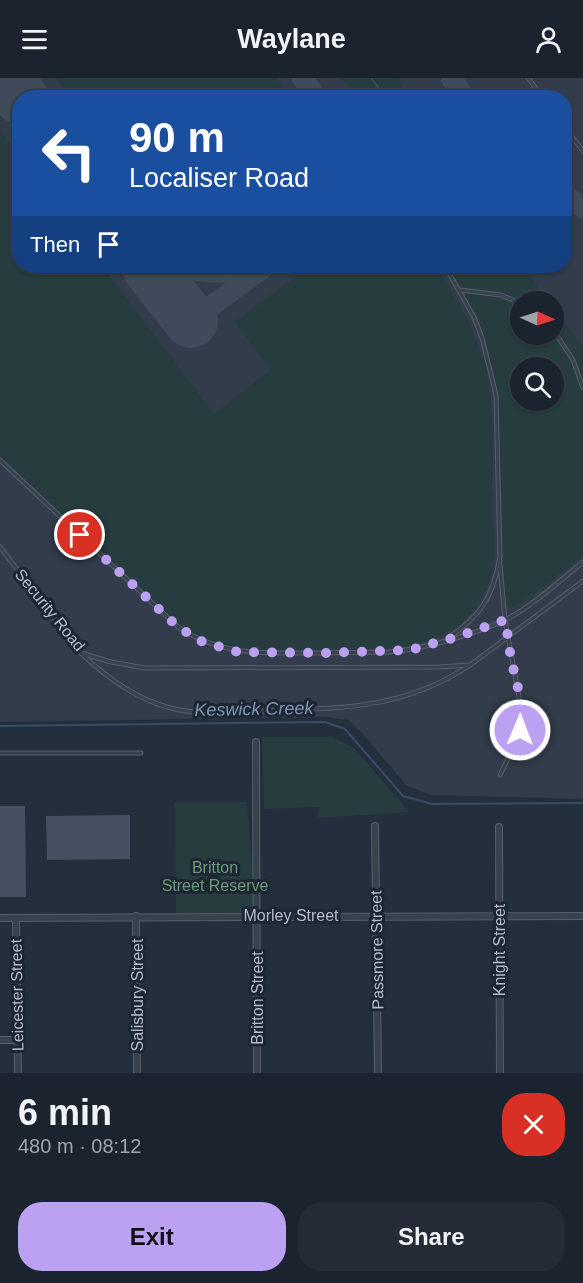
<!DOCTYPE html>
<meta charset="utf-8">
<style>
:root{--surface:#1b232e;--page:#242b36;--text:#f1f3f6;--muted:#a0a4aa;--line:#39404a;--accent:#bca0f2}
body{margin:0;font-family:Arial,sans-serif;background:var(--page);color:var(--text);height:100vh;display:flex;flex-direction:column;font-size:22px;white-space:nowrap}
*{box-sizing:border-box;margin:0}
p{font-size:20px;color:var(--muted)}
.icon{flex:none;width:33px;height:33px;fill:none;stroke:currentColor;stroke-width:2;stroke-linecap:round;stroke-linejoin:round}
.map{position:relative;height:995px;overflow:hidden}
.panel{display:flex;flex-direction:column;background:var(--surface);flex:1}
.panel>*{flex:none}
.hud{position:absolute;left:12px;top:12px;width:560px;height:183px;border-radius:24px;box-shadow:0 2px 4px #0004,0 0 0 2px var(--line);background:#1a4fa0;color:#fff;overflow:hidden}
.needle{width:39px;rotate:93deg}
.tools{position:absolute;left:510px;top:213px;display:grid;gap:12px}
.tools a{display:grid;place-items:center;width:54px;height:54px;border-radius:50%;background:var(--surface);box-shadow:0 2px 4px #0004,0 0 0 2px var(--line);font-size:30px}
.pin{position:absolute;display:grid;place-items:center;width:51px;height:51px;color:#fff;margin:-26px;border:3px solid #fff;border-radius:50%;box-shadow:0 2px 6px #0007}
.me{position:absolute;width:66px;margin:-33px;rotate:1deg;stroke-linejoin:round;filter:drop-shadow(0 0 4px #0008)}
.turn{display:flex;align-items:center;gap:21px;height:126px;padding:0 18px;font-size:27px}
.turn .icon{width:78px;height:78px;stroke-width:2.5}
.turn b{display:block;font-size:42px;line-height:51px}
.then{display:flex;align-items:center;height:57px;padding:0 18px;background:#0003;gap:12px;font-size:22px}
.round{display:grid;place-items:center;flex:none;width:63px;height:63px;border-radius:24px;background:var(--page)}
.overview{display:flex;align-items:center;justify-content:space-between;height:102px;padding:0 18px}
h1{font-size:36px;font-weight:700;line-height:45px}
.primary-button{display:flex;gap:12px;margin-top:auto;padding:12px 18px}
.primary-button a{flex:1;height:69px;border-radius:24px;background:var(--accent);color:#111;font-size:24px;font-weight:700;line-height:69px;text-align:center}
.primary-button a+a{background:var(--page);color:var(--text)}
header{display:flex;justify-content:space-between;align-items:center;height:78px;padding:0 18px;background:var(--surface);font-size:27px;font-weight:700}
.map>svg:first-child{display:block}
.airport{fill:#323c4b;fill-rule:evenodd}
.green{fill:#263c3f;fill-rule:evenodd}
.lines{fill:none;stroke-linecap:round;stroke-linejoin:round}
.stream{stroke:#394c67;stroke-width:2}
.taxiway{stroke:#3f4a5a;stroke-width:21}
.runway{stroke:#3f4a5a;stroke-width:54}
.building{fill:#455162}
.lane-casing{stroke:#565f6c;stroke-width:5}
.street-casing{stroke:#565f6c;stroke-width:8}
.lane{stroke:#38414e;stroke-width:3}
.street{stroke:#38414e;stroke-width:6}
.route{stroke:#bca0f2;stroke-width:10;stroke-dasharray:0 18}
.labels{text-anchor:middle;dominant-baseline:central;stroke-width:6;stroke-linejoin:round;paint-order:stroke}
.street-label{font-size:16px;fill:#b4bcc9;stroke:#1d2633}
.park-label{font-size:16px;fill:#6b9a76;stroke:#1d2633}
.water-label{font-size:18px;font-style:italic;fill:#7c92b1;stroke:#1d2633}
</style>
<header><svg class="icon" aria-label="menu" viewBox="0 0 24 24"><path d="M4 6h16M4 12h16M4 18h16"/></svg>Waylane<svg class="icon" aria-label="person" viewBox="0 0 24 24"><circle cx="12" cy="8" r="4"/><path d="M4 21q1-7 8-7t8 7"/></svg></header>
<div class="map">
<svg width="583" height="995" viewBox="0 0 583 995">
<rect width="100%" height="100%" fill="#242f3e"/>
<path class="airport" d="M0 0H583V721L431 717 406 707 363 656 348 642 324 639 0 644ZM20 20H564V188H20ZM520 224H554V256H520ZM520 290H554V322H520Z"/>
<g class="green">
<path d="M56 0H277L291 19H70Z"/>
<path d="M341 0H399L403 19H361Z"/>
<path d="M0 52 19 78 20 188H102L214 336 271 292 235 244 310 188H435C453 216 471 244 482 276 497 320 492 383 492 430 493 452 497 477 491 498 486 516 474 535 459 547 422 575 370 571 327 571 288 572 242 577 205 562 197 559 189 553 181 549L0 378Z"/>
<path d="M447 188H524V192L548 223 520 224V256H554V231L583 270V478L528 520 511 530 505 528 498 318 487 268 479 242ZM520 290H554V322H520Z"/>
<path d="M262 659H333L355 671 409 734 318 740 319 729 264 731Z"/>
<path d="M175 724H247L256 837 176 838Z"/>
</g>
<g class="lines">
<g class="stream">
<path d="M371 0 381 13"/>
<path d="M0 648 325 644 345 651 403 718 432 726 583 725"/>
</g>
<g class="taxiway">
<path d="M8 0 9 3"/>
<path d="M302 0 317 20"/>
<path d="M451 0 465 20"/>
<path d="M564 116 583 130"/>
<path d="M177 188C202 195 232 198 256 188"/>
<path d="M191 243 266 188"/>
</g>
<g class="runway">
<path d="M7 0 21 20"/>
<path d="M148 188 191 243"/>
</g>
</g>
<g class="building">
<path d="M0 728H25L26 819H0Z"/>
<path d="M130 737V781L47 782 46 738Z"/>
</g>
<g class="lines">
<defs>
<g id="lane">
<path d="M528 0 543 20"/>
<path d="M564 48 583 73"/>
<path d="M445 188 474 239 482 260 496 317 500 479C493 519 481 538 448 560"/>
<path d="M460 212 501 217 520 225"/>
<path d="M554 253 573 282 583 310"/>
<path d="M0 382 178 549C220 577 258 575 306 575 334 575 361 574 389 574 424 571 473 557 505 542 533 528 558 504 583 484"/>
<path d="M0 469 81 575 111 584 145 590 439 589 470 587 583 503"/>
<path d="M500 487 505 542 523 641 516 664 500 697"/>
<path d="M82 576C106 599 135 620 167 629 198 638 231 634 263 633 340 630 403 632 470 587"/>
<path d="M0 675H141"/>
</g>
<g id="street">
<path d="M256 664 257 995"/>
<path d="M375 748 378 995"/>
<path d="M499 749 500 995"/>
<path d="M136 838 137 995"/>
<path d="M0 840 583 838"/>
<path d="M16 840 18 995"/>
<path d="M0 962H17"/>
</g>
</defs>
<use href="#lane" class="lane-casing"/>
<use href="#street" class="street-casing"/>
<use href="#lane" class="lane"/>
<use href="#street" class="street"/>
</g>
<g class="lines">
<path class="route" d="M80 457 178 549 203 564 238 574 324 575 410 572 460 558 505 542C508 556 509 571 512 585 517 608 525 629 520 652"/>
</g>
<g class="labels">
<g class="street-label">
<text transform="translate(50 532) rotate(51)">Security Road</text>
<text x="291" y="837">Morley Street</text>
<text transform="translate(377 872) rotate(-91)">Passmore Street</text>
<text transform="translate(499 872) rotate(-90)">Knight Street</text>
<text transform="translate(17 917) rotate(-91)">Leicester Street</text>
<text transform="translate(137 917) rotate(-90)">Salisbury Street</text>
<text transform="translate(257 920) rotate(-90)">Britton Street</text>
</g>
<g class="park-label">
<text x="215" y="789">Britton<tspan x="215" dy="18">Street Reserve</tspan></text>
</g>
<g class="water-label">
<text transform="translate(254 631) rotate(-1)">Keswick Creek</text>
</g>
</g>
</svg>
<div class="tools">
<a><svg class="needle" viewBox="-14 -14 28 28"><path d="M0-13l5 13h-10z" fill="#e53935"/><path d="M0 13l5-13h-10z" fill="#a0a4aa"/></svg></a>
<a><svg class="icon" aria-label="search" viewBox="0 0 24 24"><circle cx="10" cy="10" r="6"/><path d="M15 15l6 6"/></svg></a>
</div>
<div class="pin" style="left:80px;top:457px;background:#d93025"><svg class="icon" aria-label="arrive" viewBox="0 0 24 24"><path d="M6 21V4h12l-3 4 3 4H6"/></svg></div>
<svg class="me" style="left:520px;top:652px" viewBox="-20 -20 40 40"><circle r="17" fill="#bca0f2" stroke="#fff" stroke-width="3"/><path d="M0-11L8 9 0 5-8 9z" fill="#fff"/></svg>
<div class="hud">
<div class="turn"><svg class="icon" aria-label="left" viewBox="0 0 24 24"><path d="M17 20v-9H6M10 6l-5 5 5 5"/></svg><div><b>90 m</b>Localiser Road</div></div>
<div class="then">Then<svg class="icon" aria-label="arrive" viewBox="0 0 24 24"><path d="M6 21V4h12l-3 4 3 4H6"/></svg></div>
</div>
</div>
<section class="panel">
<div class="overview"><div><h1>6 min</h1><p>480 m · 08:12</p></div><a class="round" style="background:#d93025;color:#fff"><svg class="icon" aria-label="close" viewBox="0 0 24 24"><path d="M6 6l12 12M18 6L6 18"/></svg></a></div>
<div class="primary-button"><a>Exit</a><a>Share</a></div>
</section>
